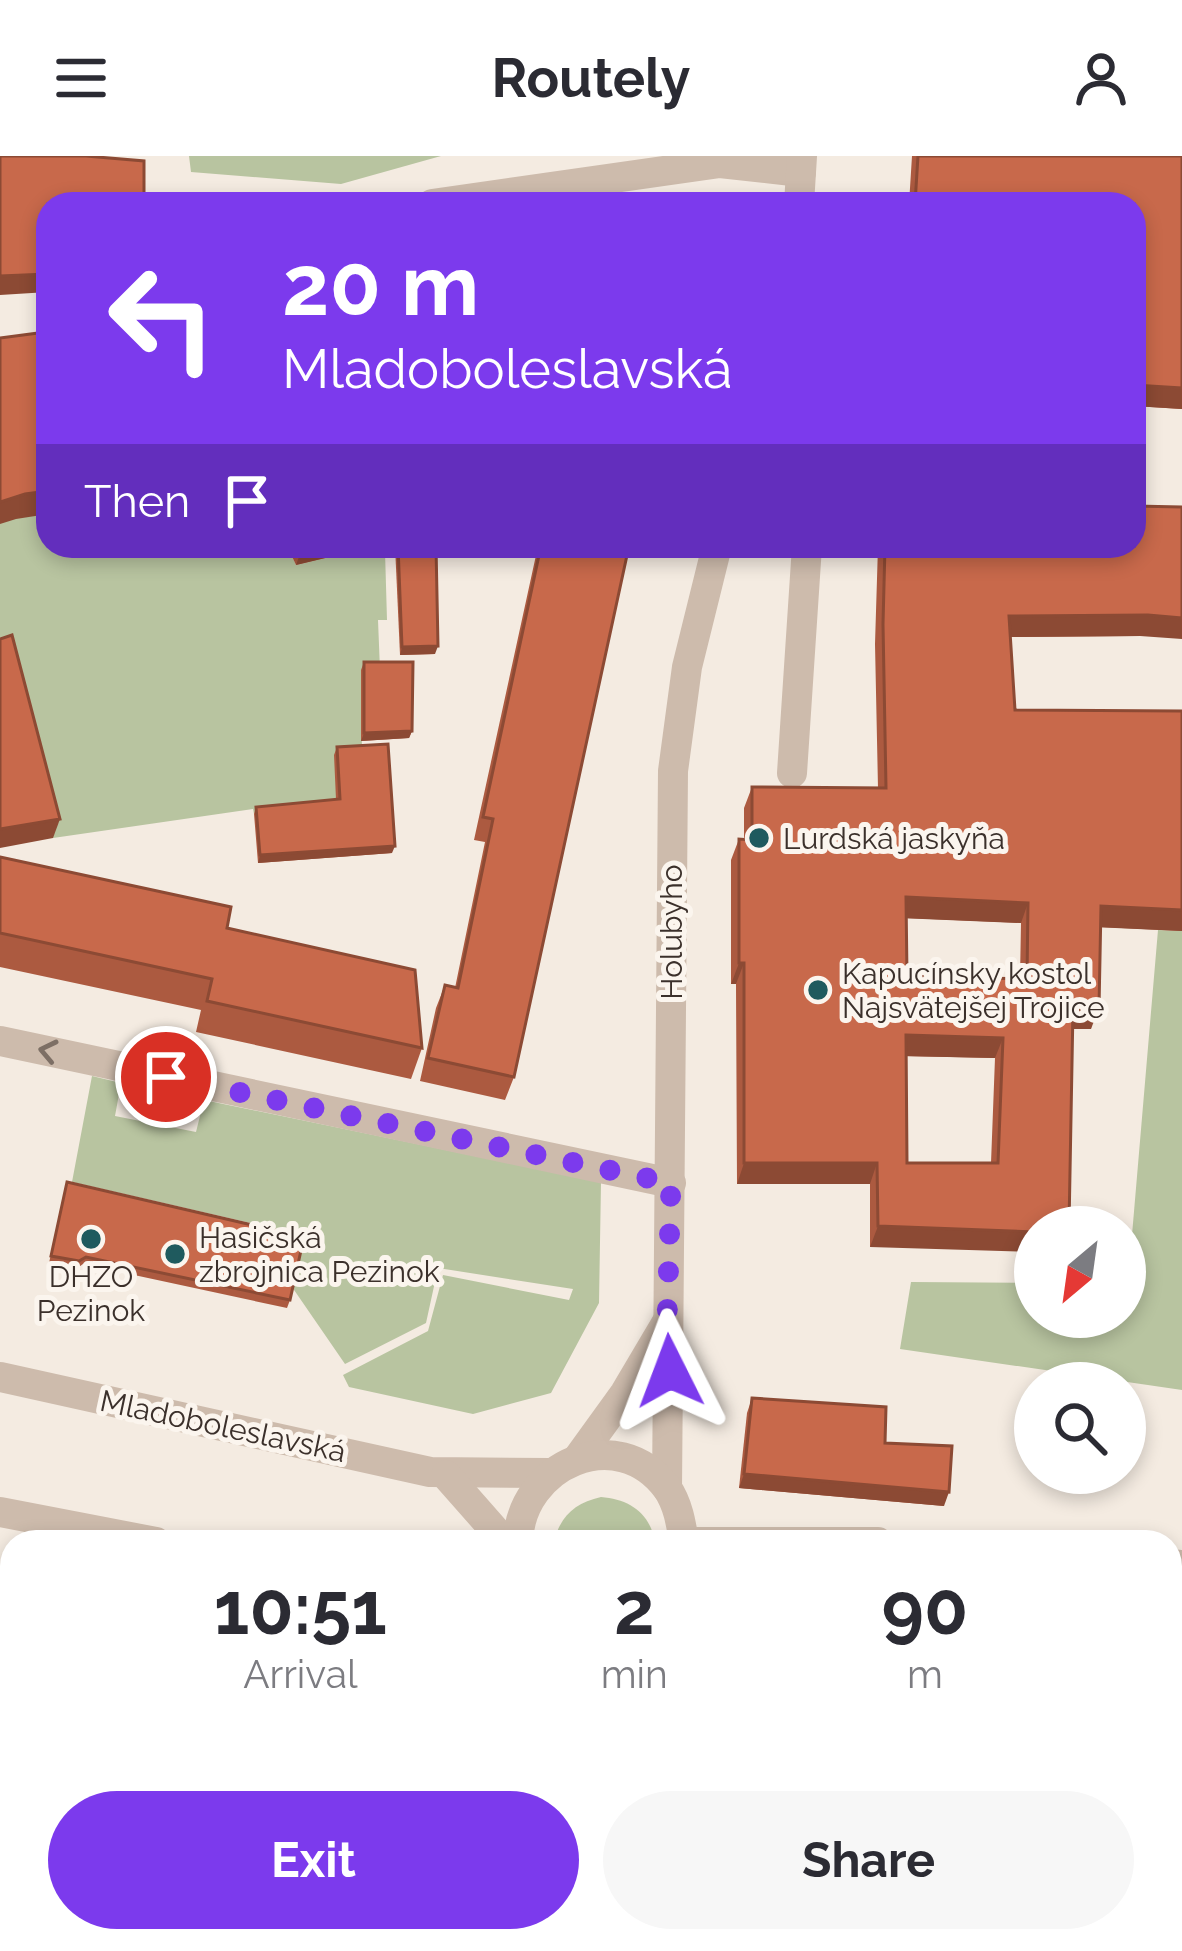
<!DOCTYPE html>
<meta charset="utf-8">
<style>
:root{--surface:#fff;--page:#f7f7f7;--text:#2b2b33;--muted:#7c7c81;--accent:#7c3aed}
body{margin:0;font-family:Raleway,sans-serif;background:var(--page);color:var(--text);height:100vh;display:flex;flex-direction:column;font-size:45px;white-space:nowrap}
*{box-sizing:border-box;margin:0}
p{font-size:39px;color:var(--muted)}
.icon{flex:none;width:66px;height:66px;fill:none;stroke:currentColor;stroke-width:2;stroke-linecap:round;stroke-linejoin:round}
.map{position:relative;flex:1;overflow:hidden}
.drawer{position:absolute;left:0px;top:1374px;width:1182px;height:423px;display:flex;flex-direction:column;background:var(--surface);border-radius:36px 36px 0 0;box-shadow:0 6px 18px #0003}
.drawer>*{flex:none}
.top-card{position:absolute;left:36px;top:36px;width:1110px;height:366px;border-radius:36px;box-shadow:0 6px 18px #0003;background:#7c3aed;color:#fff;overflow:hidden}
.needle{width:78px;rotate:209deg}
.controls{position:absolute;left:1014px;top:1050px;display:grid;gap:24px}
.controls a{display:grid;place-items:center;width:132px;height:132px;border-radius:50%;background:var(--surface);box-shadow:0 6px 18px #0003;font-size:60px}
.pin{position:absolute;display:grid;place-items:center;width:102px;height:102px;color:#fff;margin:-51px;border:6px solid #fff;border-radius:50%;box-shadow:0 3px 12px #0007}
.me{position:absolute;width:132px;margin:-66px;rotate:357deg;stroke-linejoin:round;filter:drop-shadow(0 0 9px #0008)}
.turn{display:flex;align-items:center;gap:42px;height:252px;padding:0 48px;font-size:54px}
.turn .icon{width:156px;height:156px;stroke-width:2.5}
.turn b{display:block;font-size:84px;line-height:102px}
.then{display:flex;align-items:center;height:114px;padding:0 48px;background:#0003;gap:24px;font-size:45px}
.eta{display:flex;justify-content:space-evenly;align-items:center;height:204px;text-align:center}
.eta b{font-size:72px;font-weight:700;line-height:84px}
.action{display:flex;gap:24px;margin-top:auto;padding:24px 48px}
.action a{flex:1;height:138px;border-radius:72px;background:var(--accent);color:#fff;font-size:48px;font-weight:700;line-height:138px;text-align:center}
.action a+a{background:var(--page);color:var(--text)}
header{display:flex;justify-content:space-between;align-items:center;height:156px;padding:0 48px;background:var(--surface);font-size:54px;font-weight:700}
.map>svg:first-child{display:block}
.green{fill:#b8c4a0}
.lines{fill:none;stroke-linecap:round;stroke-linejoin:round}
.minor{stroke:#cdbbac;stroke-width:30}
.wall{fill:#ac5a40;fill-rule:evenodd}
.shaded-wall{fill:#8c4a34}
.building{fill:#c8694b;stroke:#8c4a34;stroke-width:3;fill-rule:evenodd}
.oneway{stroke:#7d6f65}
.route{stroke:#7c3aed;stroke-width:21;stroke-dasharray:0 37.8}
.poi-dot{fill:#1f5a5e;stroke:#fbf5ee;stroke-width:4.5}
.labels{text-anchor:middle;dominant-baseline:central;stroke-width:10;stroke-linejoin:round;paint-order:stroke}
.poi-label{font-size:30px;fill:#3b302b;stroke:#fbf5ee;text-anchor:start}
.street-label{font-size:30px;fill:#3b302b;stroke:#fbf5ee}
</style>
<header><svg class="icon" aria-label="menu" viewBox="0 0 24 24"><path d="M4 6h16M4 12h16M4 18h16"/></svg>Routely<svg class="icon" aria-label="person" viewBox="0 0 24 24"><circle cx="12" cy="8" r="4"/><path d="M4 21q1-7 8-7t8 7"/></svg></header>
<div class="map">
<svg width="1182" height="1795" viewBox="0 0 1182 1795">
<rect width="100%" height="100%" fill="#f4ebe1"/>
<g class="green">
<path d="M189 0H441L341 28 191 16Z"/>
<path d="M48 185V390H287L296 409 363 393 385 395 387 464H378L380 514 361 515 362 597 337 650 254 658 253 653 53 682 0 500V188Z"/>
<path d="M1158 774 1182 775V1234L900 1193 911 1126 1035 1127V1161H1125Z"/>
<path d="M92 920 121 927 115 960 196 976 204 944 601 1026 599 1147 551 1237 473 1258 349 1231 343 1219 428 1175 443 1119 569 1144 573 1133 438 1112 426 1167 345 1208 292 1131 303 1079 72 1026Z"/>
<path d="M601 1341C629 1343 650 1357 655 1386H554C560 1360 575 1347 601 1341Z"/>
</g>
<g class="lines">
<g class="minor">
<path d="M432 48 720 7 801 16"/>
<path d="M799 48 802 0"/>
<path d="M792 617 807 390"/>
<path d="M0 885 671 1027"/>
<path d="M0 1221 430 1316 550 1317"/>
<path d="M578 1302 625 1237 667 1166"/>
<path d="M446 1319 505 1386"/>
<path d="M667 1332 673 615 687 511 717 390"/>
<path d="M0 1356 156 1386"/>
<path d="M518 1386C520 1309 617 1265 667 1332 678 1348 681 1367 684 1386H878"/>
<path d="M1170 1408 1182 1409"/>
<path d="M0 1715 12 1707"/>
<path d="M222 1785 229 1795"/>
<path d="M456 1785 457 1795"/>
<path d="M812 1785 814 1795"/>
</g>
</g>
<g class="wall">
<path d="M912 0H1182V253L1134 250V48H909Z"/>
<path d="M287 390H364L363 393 296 409Z"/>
<path d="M395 390H436L435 498 400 499Z"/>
<path d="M538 390H629L514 921 505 944 420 925 436 852 445 829 455 832 485 686 474 684Z"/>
<path d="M878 390H1134L1140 480 1010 481 1015 554 1182 555V775L1101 771 1091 873H1073L1069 1071 870 1091V1028H737L736 828H731V704L739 683H744V652L752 631 878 632 875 488ZM906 762 1021 767 1020 822 907 820ZM906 900 995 902 991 1007H907Z"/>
<path d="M364 506 412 575 409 582 361 585V514Z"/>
<path d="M337 591 392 697 258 707 254 658 256 651 336 643 334 599Z"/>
<path d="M0 701 227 772 422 892 411 923 196 876 201 854 0 811Z"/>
<path d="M67 1026 290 1144 287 1152 83 1108 76 1113 49 1107Z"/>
<path d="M752 1242 885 1287 944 1350 739 1332 747 1257Z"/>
<path d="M258 1785H426L433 1795H265Z"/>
<path d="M912 1785H1170L1182 1795H913Z"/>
</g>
<g class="shaded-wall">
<path d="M48 118V136L0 139V120Z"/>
<path d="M1134 229 1182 232V253L1134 250Z"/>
<path d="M48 335V358L16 363 0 368V346L25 338Z"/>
<path d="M303 390H364L363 393 296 409Z"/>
<path d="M1148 459 1182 462V483L1140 480 1002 481 1009 460Z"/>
<path d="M438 490 435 498 400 499 402 491Z"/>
<path d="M412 575 409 582 361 585 364 577Z"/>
<path d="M60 663 53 682 0 692V673Z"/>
<path d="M395 690 392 697 258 707 260 699Z"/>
<path d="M906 741 1028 747 1021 767 899 762Z"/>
<path d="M1101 750 1182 754V775L1093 771Z"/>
<path d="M739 807H744L736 828H731Z"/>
<path d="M1073 852H1099L1091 873H1066Z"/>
<path d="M906 879 1003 882 995 902 899 900Z"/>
<path d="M744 1007H877L870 1028H737Z"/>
<path d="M878 1070 1035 1076V1096L870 1091Z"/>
<path d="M744 1318 949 1336 944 1350 739 1332Z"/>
<path d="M1170 1615 1182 1616V1631L1170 1629Z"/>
<path d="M12 1651V1670L0 1678V1660Z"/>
</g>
<g class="building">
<path d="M0 0H86L144 5V48H48V118L0 120Z"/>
<path d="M918 0H1182V232L1134 229V48H915Z"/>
<path d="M46 176 48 193V335L25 338 0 346V182Z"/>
<path d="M1134 350 1182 351V462L1148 459 1009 460 1015 554 1182 555V754L1101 750 1099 852H1073L1069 1071H1035V1076L878 1070 877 1007H744V807H739V683L752 684V631L886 632 883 468 885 390H1134ZM906 741 1028 747 1027 823 907 820ZM906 879 1003 882 998 1007H907Z"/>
<path d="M398 390H436L438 490 402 491Z"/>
<path d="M541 390H629L514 921 428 902 445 829 458 832 493 663 483 661Z"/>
<path d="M12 479 60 663 0 673V483Z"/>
<path d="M364 506H413L412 575 364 577Z"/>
<path d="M388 588 395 690 260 699 256 651 340 643 337 591Z"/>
<path d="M0 701 231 751 227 772 415 814 422 892 207 845 212 823 0 777Z"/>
<path d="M67 1026 304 1081 290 1144 86 1101 79 1105 51 1100Z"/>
<path d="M752 1242 886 1251 885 1287 952 1290 949 1336 744 1318Z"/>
<path d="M1170 1443 1182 1445V1616L1170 1615Z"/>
<path d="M12 1508V1651L0 1660V1516Z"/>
<path d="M1170 1742 1182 1745V1795H918V1785H1170Z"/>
<path d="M284 1785H426L433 1795H291Z"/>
<path d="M501 1785H714L715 1795H499Z"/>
</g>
<defs><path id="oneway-chevron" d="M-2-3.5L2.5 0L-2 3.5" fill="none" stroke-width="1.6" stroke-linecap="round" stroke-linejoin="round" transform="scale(3)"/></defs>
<use class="oneway" href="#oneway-chevron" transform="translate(48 895) rotate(-168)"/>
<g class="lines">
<path class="route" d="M166 921 671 1027 667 1166 670 1215"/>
</g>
<g class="poi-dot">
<circle cx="759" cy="682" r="12"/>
<circle cx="818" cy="834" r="12"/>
<circle cx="91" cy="1083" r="12"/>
<circle cx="175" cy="1098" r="12"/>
</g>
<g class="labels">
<g class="poi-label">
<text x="783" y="682">Lurdská jaskyňa</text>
<text x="842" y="817">Kapucínsky kostol<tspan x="842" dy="34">Najsvätejšej Trojice</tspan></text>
<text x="199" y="1081">Hasičská<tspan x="199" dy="34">zbrojnica Pezinok</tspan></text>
<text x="91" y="1120" text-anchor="middle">DHZO<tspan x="91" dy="34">Pezinok</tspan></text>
</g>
<g class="street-label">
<text transform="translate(671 776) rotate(-90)">Holubyho</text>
<text transform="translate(223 1270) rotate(12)">Mladoboleslavská</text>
</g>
</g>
</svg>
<div class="controls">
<a><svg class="needle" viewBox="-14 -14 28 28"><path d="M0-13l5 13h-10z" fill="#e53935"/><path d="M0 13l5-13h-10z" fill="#7c7c81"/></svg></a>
<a><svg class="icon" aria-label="search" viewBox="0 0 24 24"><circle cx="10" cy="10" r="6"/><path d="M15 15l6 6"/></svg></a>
</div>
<div class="pin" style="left:166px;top:921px;background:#d93025"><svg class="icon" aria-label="arrive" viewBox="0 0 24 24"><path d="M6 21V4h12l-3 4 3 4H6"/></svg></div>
<svg class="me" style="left:670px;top:1215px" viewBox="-20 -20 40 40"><path d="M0-17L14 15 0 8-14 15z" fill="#7c3aed" stroke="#fff" stroke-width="4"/></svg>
<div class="top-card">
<div class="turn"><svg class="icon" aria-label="left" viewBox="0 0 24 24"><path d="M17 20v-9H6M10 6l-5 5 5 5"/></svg><div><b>20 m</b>Mladoboleslavská</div></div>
<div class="then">Then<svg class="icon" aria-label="arrive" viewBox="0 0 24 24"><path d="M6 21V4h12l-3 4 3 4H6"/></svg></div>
</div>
<section class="drawer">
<div class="eta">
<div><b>10:51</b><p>Arrival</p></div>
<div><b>2</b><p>min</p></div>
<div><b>90</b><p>m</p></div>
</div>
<div class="action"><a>Exit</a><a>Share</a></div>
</section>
</div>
